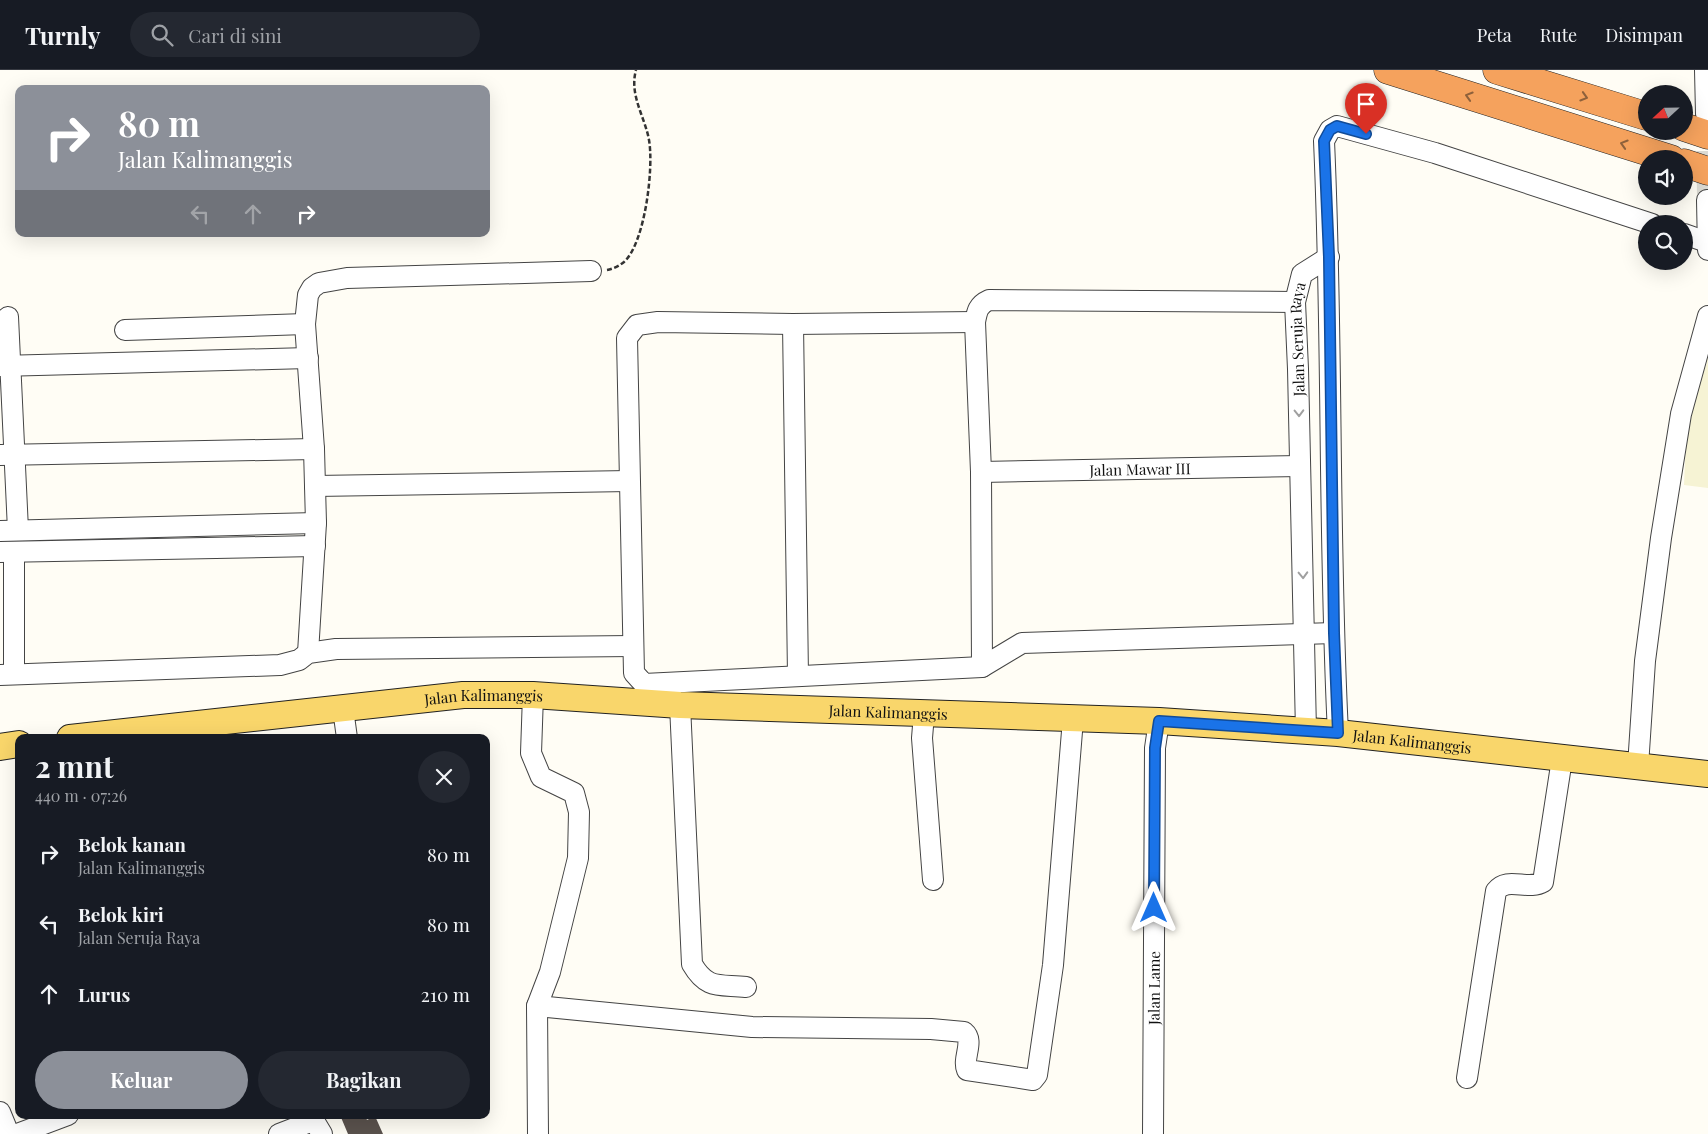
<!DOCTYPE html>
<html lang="id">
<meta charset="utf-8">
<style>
:root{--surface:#171b24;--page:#242831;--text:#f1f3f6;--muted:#9ea1a6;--line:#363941;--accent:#8c9099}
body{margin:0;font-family:"Playfair Display",serif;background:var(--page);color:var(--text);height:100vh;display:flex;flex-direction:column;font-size:19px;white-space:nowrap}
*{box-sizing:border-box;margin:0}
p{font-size:16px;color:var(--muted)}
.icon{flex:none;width:28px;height:28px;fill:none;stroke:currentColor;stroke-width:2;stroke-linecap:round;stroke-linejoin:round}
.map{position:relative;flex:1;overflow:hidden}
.sheet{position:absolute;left:15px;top:664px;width:475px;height:385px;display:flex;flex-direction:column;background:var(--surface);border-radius:10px;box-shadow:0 5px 20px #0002}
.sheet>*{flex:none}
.top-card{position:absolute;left:15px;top:15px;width:475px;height:152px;border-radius:10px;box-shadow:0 5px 20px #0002;background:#8c9099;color:#fff;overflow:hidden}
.needle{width:32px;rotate:248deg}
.controls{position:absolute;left:1638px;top:15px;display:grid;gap:10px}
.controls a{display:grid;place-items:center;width:55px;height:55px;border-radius:50%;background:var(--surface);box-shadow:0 5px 20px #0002;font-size:25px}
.pin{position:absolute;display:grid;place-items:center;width:42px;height:42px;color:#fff;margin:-51px -21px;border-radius:50% 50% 50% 0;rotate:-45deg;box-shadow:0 0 5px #0007}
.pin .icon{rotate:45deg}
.me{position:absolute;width:55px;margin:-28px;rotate:0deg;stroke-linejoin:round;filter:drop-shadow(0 0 4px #0008)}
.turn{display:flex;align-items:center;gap:18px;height:105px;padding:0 20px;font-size:22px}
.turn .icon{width:65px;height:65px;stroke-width:2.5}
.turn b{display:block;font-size:35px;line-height:42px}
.lanes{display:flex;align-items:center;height:48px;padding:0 20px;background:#0003;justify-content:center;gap:25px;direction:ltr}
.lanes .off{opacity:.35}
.round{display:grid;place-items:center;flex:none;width:52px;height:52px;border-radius:26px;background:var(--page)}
.overview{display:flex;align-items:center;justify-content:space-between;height:85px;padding:0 20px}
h1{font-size:30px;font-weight:700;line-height:38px}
.primary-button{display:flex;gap:10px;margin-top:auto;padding:10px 20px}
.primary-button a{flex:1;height:58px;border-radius:30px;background:var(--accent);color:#fff;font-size:20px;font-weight:700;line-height:58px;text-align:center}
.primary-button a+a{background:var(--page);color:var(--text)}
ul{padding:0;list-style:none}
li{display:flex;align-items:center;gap:15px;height:70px;padding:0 20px}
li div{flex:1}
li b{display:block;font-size:19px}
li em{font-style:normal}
header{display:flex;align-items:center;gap:30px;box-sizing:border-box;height:70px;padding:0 25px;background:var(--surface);border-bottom:1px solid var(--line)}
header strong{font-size:24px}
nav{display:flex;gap:28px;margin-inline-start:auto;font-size:18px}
.search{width:350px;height:45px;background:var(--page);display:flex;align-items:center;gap:12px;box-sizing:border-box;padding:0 18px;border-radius:28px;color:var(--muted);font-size:19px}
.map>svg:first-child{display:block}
.farmland{fill:#f6f3d4}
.building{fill:#5a524d}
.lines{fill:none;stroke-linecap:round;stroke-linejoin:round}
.minor-tunnel{stroke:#dbdad3;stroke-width:20;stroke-dasharray:20 10;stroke-linecap:butt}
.minor-casing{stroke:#444;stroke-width:22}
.major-casing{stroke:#222;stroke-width:28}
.highway-casing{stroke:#222;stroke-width:29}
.path{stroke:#333;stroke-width:2.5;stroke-dasharray:5 2.5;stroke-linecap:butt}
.minor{stroke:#fff;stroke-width:20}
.major{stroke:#f9d66b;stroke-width:26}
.highway{stroke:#f5a25d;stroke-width:28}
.oneway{stroke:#8e613b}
.oneway2{stroke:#a0a0a0}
.route-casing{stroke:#114b97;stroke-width:12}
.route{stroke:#1a73e8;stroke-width:9}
.labels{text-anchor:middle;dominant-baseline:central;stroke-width:5;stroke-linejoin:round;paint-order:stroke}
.street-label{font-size:15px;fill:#111;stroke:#fff}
</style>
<header>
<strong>Turnly</strong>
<div class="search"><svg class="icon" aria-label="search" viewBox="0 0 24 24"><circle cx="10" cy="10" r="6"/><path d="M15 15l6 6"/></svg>Cari di sini</div>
<nav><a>Peta</a><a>Rute</a><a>Disimpan</a></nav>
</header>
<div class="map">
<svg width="1708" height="1064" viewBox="0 0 1708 1064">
<rect width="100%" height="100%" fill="#fffdf5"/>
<path class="farmland" d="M1708 274V418L1684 415 1687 345 1707 293Z"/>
<path class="building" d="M340 1045H365L367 1050 375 1046 383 1064H348Z"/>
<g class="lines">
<path class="minor-tunnel" d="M1706 51 1707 130"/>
<defs>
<g id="minor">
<path d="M1705 0 1706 44"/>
<path d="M1707 130 1708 180"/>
<path d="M1684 164 1707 172"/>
<path d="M8 247 18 460"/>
<path d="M975 252 793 254 658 252 637 255 627 268 634 603 644 614 982 597 1022 573 1334 563"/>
<path d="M793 254 798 606"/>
<path d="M125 260 305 254"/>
<path d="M0 296 308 288"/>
<path d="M0 385 314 379"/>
<path id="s1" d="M981 402 1300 396"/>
<path d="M315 416 629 411"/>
<path d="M0 461 316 453"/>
<path d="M0 482 315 476"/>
<path d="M308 583 316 453 314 379 305 254 308 225 312 218 319 213 347 208 591 201"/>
<path d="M982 597 981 402 975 252C977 241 978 235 989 230L1295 232"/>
<path d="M14 604V482"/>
<path d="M0 605 280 595 299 590 308 583 336 579 633 576"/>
<path d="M533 625 531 683 541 707 574 723 579 742 578 788 550 902 537 936 538 1064"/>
<path d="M680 635 692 894C707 920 719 914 746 917"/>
<path d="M343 639 347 668"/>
<path d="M924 644 922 668 933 810"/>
<path id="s2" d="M1306 661 1298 299 1295 232 1302 204 1329 187"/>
<path d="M1338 663C1328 466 1333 268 1324 71L1330 60 1337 56 1435 83 1652 154"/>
<path d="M1638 696 1645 591 1661 468 1681 344 1708 246"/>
<path d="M537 936 752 957 931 959 964 962C975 971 962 988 967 1000L1033 1010 1037 1005 1053 895 1073 649"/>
<path d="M1467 1008 1496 821C1507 806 1528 821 1543 812L1562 689"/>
<path d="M0 1042 9 1064"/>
<path d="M17 1064 68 1045"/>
<path d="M279 1064 310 1052 316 1054 322 1064"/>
<path id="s3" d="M1153 1064 1155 678 1159 651"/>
</g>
<g id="major">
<path id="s4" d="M70 668 463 625H533L680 635 1159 651 1338 663 1708 704"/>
<path d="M0 677 19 674"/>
</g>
<g id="highway">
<path d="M1388 0 1671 89"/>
<path d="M1497 0 1646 46"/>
<path d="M1684 57 1708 65"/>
<path d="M1684 93 1708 101"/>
</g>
</defs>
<use href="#minor" class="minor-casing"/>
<use href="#major" class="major-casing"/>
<use href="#highway" class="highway-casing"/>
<path class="path" d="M607 200C613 199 619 196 624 192 645 173 654 98 649 70 645 47 629 25 636 0"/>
<use href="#minor" class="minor"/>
<use href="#major" class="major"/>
<use href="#highway" class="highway"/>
</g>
<defs><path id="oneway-chevron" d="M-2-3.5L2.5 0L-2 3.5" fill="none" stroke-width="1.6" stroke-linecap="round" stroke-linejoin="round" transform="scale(1.25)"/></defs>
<g class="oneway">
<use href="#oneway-chevron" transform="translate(1469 26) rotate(-163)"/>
<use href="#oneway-chevron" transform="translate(1584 27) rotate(17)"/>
<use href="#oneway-chevron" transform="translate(1624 74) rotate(-163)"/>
</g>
<g class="oneway2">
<use href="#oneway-chevron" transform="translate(1299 343) rotate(89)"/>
<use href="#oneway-chevron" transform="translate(1303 505) rotate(88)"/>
</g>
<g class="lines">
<defs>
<path id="route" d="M1154 838 1155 678 1159 651 1338 663 1334 563 1329 187 1324 71 1330 60 1337 56 1366 64"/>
</defs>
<use href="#route" class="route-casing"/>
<use href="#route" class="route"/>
</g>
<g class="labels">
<g class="street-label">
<text stroke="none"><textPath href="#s2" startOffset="392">Jalan Seruja Raya</textPath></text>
<text stroke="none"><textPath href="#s1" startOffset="159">Jalan Mawar III</textPath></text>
<text stroke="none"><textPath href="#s4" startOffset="416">Jalan Kalimanggis</textPath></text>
<text stroke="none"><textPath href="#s4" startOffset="821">Jalan Kalimanggis</textPath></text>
<text stroke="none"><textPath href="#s4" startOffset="1346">Jalan Kalimanggis</textPath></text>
<text stroke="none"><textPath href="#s3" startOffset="146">Jalan Lame</textPath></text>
</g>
</g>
</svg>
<div class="controls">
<a><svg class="needle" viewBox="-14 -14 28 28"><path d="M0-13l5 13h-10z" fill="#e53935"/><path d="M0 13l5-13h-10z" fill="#9ea1a6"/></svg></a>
<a><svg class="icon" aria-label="sound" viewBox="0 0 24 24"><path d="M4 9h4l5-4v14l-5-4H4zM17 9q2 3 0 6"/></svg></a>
<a><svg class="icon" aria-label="search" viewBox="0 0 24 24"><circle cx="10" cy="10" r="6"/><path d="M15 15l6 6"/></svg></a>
</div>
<div class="pin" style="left:1366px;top:64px;background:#d93025"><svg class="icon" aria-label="arrive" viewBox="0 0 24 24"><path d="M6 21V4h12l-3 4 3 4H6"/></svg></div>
<svg class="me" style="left:1154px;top:838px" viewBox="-20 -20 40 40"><path d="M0-17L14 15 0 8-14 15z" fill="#1a73e8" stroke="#fff" stroke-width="4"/></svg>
<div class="top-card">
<div class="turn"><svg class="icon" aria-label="right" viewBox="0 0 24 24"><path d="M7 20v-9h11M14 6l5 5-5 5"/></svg><div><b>80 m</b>Jalan Kalimanggis</div></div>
<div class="lanes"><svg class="icon off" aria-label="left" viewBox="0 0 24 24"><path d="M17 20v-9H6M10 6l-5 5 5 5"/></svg><svg class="icon off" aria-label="ahead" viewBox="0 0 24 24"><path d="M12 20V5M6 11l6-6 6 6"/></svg><svg class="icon" aria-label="right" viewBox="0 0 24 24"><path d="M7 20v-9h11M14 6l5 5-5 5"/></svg></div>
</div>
<section class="sheet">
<div class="overview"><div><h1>2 mnt</h1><p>440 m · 07:26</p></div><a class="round"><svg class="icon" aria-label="close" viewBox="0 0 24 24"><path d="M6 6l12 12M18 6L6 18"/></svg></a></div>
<ul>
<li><svg class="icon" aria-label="right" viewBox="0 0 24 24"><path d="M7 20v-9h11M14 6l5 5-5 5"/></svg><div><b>Belok kanan</b><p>Jalan Kalimanggis</p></div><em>80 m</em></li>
<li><svg class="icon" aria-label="left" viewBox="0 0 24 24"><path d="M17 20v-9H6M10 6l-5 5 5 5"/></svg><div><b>Belok kiri</b><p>Jalan Seruja Raya</p></div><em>80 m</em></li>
<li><svg class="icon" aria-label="ahead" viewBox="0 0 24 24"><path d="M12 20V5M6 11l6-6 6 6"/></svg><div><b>Lurus</b></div><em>210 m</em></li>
</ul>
<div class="primary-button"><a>Keluar</a><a>Bagikan</a></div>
</section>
</div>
